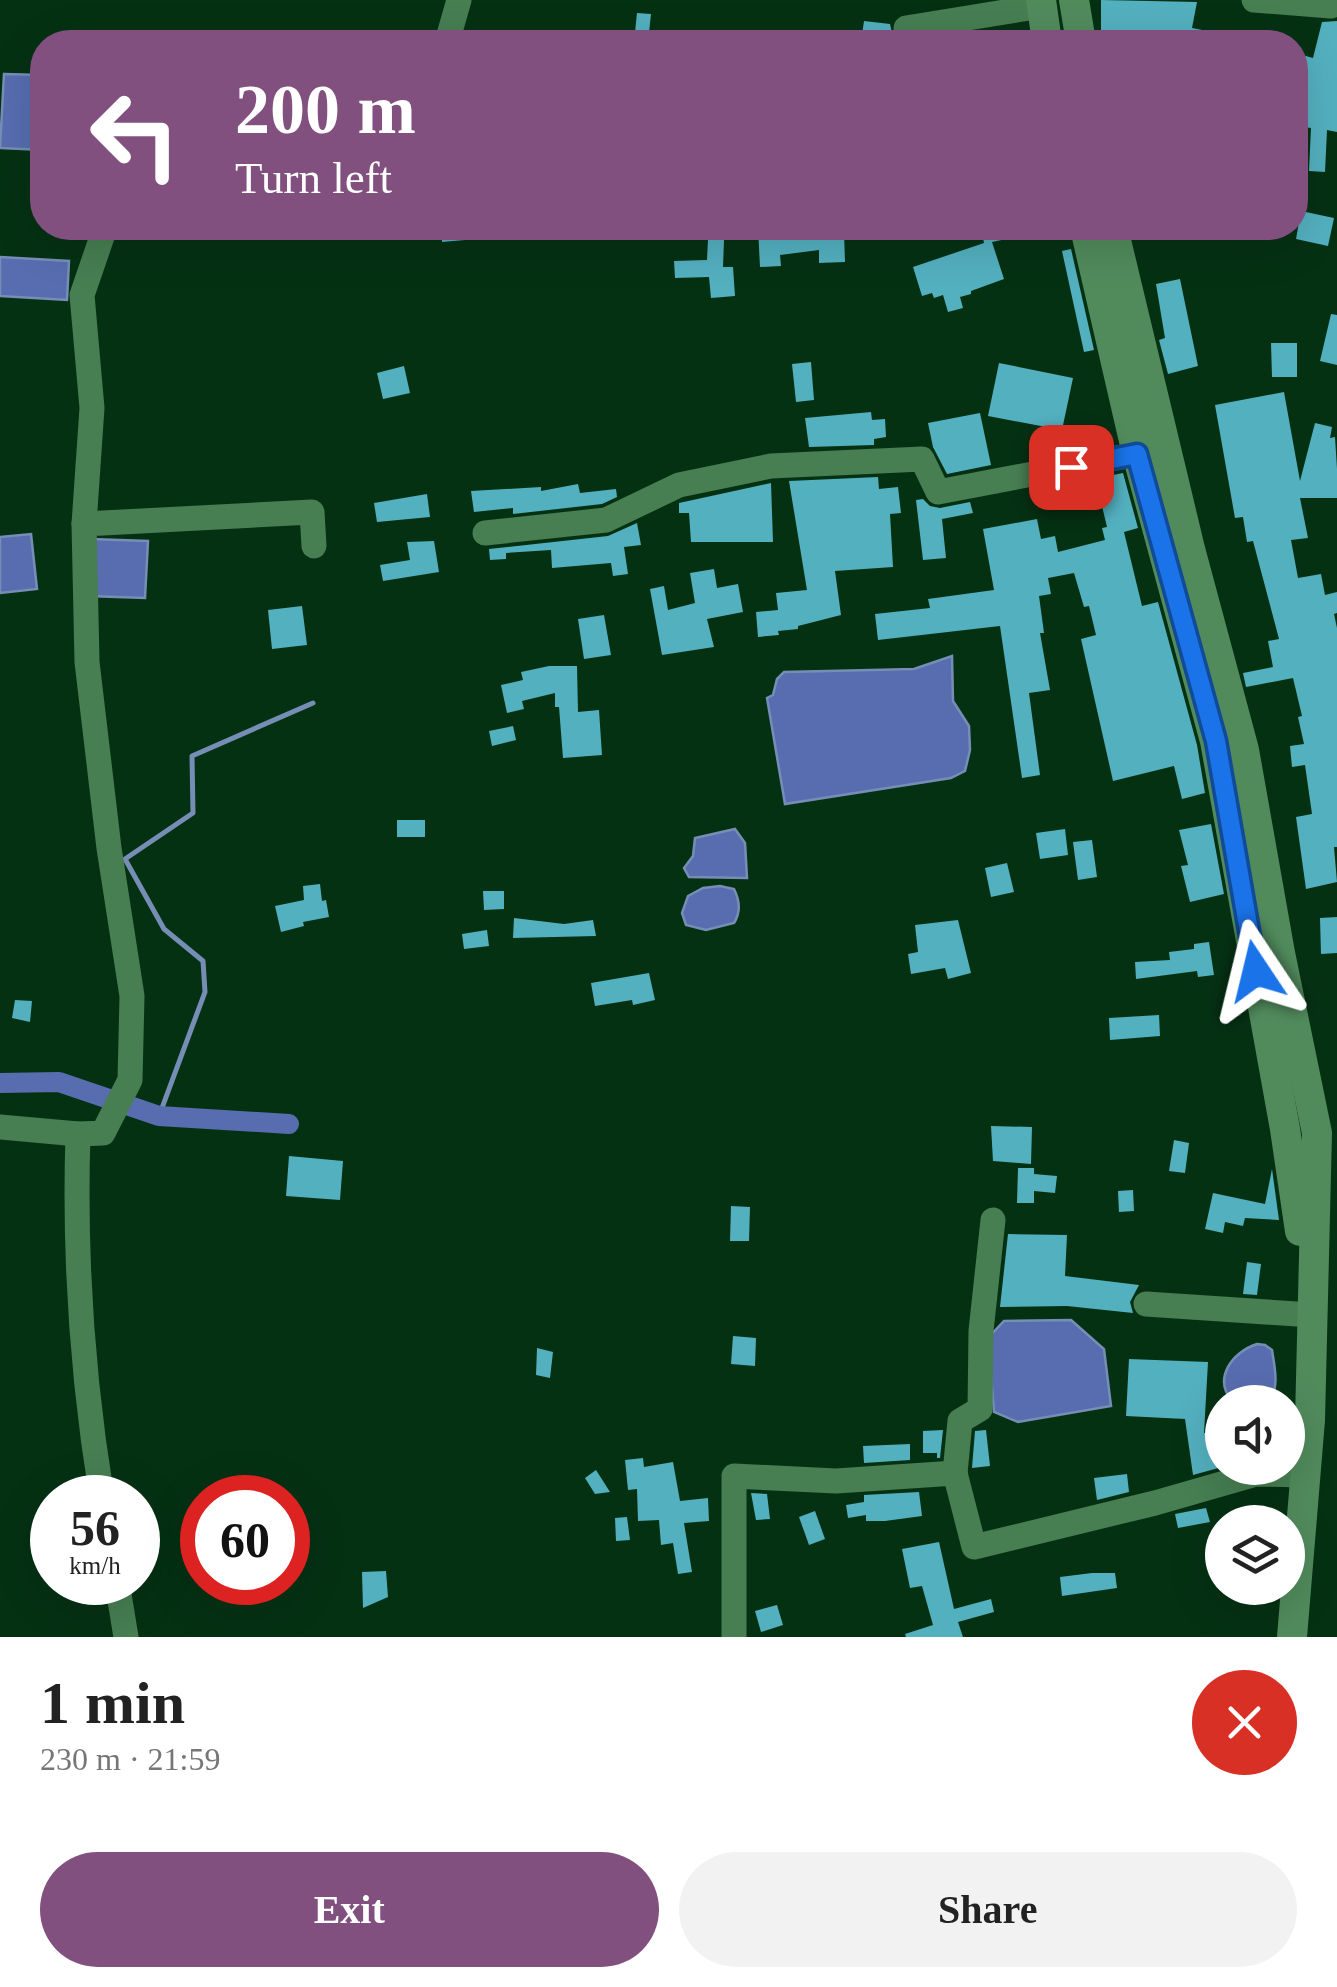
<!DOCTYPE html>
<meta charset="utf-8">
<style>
:root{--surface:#fff;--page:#f2f2f2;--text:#222;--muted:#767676;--accent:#81507e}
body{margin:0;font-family:Georgia,serif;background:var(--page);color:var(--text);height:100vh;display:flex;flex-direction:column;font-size:38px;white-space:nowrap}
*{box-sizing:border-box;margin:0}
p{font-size:32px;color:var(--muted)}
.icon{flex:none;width:55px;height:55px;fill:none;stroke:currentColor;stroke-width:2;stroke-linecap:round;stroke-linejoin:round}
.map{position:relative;height:1637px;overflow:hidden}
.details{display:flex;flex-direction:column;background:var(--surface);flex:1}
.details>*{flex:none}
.guide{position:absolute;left:30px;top:30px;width:1278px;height:210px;border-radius:40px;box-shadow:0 10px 40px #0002;background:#81507e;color:#fff;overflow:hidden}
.tools{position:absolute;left:1205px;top:1385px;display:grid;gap:20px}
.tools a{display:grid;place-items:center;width:100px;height:100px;border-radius:50%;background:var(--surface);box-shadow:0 10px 40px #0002;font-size:50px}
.speed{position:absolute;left:30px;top:1475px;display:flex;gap:20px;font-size:50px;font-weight:700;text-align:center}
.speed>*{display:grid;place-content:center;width:130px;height:130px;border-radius:50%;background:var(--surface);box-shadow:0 10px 40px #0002;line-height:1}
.speed small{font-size:25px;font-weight:400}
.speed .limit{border:15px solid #d22;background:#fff;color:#111}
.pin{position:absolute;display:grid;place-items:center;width:85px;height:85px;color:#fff;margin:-42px;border-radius:20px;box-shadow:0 5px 15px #0006}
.me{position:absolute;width:110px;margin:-55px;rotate:350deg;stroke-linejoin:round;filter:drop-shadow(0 0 8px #0008)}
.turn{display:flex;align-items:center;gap:35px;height:210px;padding:0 40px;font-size:45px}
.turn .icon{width:130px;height:130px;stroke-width:2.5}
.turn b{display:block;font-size:70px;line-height:85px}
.round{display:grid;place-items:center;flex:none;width:105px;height:105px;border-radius:52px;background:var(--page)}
.summary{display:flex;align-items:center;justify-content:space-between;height:170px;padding:0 40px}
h1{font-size:60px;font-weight:800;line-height:75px}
.action{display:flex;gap:20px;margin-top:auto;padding:20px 40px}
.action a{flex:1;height:115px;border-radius:60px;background:var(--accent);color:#fff;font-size:40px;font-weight:800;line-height:115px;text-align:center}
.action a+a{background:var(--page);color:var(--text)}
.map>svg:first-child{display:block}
.water{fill:#576db0;stroke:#768eb6;stroke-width:2.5}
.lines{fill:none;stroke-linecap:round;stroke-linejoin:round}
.stream{stroke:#768eb6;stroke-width:5}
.canal{stroke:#576db0;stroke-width:20}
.building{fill:#53b0bf}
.minor{stroke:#477e52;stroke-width:25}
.major{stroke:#518b5c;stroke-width:30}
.route-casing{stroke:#114b97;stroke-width:25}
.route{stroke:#1a73e8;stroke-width:18}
</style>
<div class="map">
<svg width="1337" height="1637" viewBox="0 0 1337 1637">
<rect width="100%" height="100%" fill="#053113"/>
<g class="water">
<path d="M4 74 42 75V150L0 148Z"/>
<path d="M0 257 69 261 67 300 0 296Z"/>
<path d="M31 534 37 589 0 593V537Z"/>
<path d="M91 539 148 541 145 598 88 596Z"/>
<path d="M952 656 953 701 969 726 970 750 965 771 951 778 785 804 767 698 773 695 777 679 784 672 914 669Z"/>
<path d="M735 829 745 843 747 878 689 877 684 868 693 856 695 838Z"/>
<path d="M720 886 734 889C740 901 741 912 734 923L706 930 686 925 682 913 688 896 703 888Z"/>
<path d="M1071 1320 1104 1349 1111 1406 1018 1422 994 1412 988 1338 1004 1321Z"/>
<path d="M1257 1344 1265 1345 1272 1350C1275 1369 1279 1385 1270 1402H1233C1212 1379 1232 1352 1257 1344Z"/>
</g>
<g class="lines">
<path class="stream" d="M159 1116 205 992 203 961 164 929 125 859 193 813 192 756 313 703"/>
<path class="canal" d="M0 1083 59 1082 159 1116 289 1124"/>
</g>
<g class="building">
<path d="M1101 0 1197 2 1192 28 1233 36 1232 42H1187L1149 35 1101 37Z"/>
<path d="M637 13 651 14 648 42H634Z"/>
<path d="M864 21 890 24 893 37 899 42H861Z"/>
<path d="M1337 21V132L1327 130 1325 172 1309 171 1311 128 1299 126 1300 113H1295V53L1313 58 1322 22Z"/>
<path d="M1301 211 1334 218 1328 246 1296 239Z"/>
<path d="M441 228H488V238L442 242Z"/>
<path d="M758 228H801V234L844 232 845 262 819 263V250L780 255 781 266 760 267Z"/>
<path d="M981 228H1028L1029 234 992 242 1004 279 971 291V294L960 297 963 308 948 312 943 295 934 298 932 293 922 296 913 267 984 243Z"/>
<path d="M708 239 724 240 723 267H733L735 296 711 298 709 277 675 278 674 261 707 260Z"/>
<path d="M1071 249 1094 350 1084 352 1062 251Z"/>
<path d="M1180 279 1198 366 1168 374 1159 340 1165 338 1156 284Z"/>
<path d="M1331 314 1337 315V365L1320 361Z"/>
<path d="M1271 343H1297V377H1272Z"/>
<path d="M811 362 814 400 796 402 792 364Z"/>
<path d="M999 363 1073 378 1062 430 988 416Z"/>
<path d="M404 366 410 393 383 399 377 373Z"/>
<path d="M1284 392 1300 481 1315 423 1332 427 1330 438 1335 437 1337 469V498H1300L1308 538 1291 540 1298 578 1321 574 1325 595 1337 592V613L1334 614 1337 628V847H1334L1337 882 1306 889 1296 817 1312 814 1305 765 1292 767 1290 746 1304 744 1298 717 1302 716 1293 678 1246 687 1243 673 1273 667 1268 641 1279 639 1253 541 1247 542 1243 517 1235 518 1215 405Z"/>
<path d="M871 412 872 420 885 419 886 437 874 439V445L809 447 805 418Z"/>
<path d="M980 413 991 465 947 474 933 447 928 423Z"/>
<path d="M1123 473 1138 528 1124 532 1142 606 1158 602 1197 745 1205 793 1182 799 1174 766 1113 781 1081 639 1096 635 1089 606 1084 607 1074 573 1048 578 1051 594 1039 596 1044 633H1040L1050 690 1029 693 1040 775 1022 778 1000 626 878 640 875 614 930 608 928 599 994 590 983 529 1037 519 1041 539 1055 536 1058 552 1105 540 1102 528 1107 527 1097 485 1062 492 1065 505 1052 508 1047 488Z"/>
<path d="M878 477 879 489 898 487 901 513 890 514 893 567 835 571 841 615 798 626V629L778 631 779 635 758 637 756 612 778 610 776 593 807 590 789 481Z"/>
<path d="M771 483 773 542H691L689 513H679V503Z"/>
<path d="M578 484 580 493 616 489 617 497 602 504 513 514V508L474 512 471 491 541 487V491Z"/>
<path d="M427 494 430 517 377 522 374 503Z"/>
<path d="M923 499 930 506 940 508 970 502 973 513 942 519 946 558 923 560 916 500Z"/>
<path d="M637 523 641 545 624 547 628 574 613 576 611 563 552 568 551 550 506 553V559L490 560 489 549 608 536Z"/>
<path d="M434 541 439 572 383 581 380 565 410 560 407 542Z"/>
<path d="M714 569 717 588 738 584 743 612 707 619 714 647 662 655 650 589 664 586 668 610 695 603 690 573Z"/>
<path d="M302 606 307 645 272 649 268 610Z"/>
<path d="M604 615 611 655 584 659 578 619Z"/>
<path d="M549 666H577L578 712 599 710 602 755 563 758 559 707H555V693L522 701 524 709 507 713 501 685 523 680 521 672Z"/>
<path d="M513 726 516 740 492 746 489 731Z"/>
<rect x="397" y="820" width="28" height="17"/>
<path d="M1211 824 1224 894 1190 902 1181 866 1188 865 1179 830Z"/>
<path d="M1065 829 1068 855 1040 859 1036 833Z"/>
<path d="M1092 840 1097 877 1078 880 1073 842Z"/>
<path d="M1007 863 1014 892 991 897 985 868Z"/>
<path d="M320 884 322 901 326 900 329 917 303 922 304 926 281 932 275 906 304 900 303 886Z"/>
<path d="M483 891H504V909L484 910Z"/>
<path d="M1337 917V953L1321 954 1320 918Z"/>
<path d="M514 918 564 924 593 920 596 936 513 938Z"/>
<path d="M958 920 971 973 948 979 945 968 911 974 908 954 918 952 915 925Z"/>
<path d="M487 930 489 946 464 949 462 934Z"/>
<path d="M1209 942 1214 975 1198 977 1197 971 1136 979 1135 962 1170 960 1169 952 1194 949V944Z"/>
<path d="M649 973 655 1000 633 1005 632 1000 595 1006 591 983Z"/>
<path d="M15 1000 32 1001 30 1022 12 1018Z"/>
<path d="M1159 1015 1160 1036 1110 1040 1109 1018Z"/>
<path d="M991 1126 1032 1127 1031 1164 993 1161Z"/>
<path d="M1174 1140 1189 1143 1185 1173 1169 1171Z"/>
<path d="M289 1156 343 1161 340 1200 286 1196Z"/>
<path d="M1018 1168H1034V1174L1057 1176 1055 1193 1034 1191V1203H1017Z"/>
<path d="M1272 1169 1279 1220 1245 1218 1243 1226 1225 1222 1223 1233 1205 1229 1213 1193 1265 1204Z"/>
<path d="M1133 1190 1134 1211 1119 1212 1118 1191Z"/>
<path d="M731 1206 750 1207 749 1241H730Z"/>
<path d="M1008 1234 1067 1235 1065 1276 1139 1285 1130 1302 1133 1313 1067 1306 1000 1307Z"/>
<path d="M1247 1262 1261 1264 1257 1295 1243 1294Z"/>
<path d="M733 1336 756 1338 755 1366 731 1364Z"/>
<path d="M537 1348 553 1352 550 1378 536 1375Z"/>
<path d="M1129 1359 1208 1362 1204 1433 1222 1431V1467L1193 1475 1185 1419 1126 1416Z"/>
<path d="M943 1430 940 1458H937V1453H923V1431Z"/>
<path d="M986 1430 990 1466 972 1468 975 1431Z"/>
<path d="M910 1444V1460L864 1463 863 1446Z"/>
<path d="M643 1458 644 1467 673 1462 680 1501 708 1498 709 1521 684 1523 692 1572 678 1574 673 1543 661 1545 659 1520 638 1521 637 1489 628 1490 625 1460Z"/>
<path d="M596 1470 610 1492 595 1494 585 1478Z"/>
<path d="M1127 1474 1129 1492 1097 1500 1094 1478Z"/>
<path d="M919 1492 922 1516 885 1521H866V1515L848 1518 846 1505 864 1502V1495Z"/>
<path d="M751 1493 767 1494 770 1519 756 1520Z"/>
<path d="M1206 1508 1210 1522 1178 1528 1175 1514Z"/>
<path d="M815 1511 825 1539 809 1545 799 1517Z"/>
<path d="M627 1517 630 1540 616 1541 615 1518Z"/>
<path d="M939 1542 954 1609 991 1599 994 1612 958 1622 963 1637H906L905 1634 933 1625 922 1586 910 1588 902 1549Z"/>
<path d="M386 1571 388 1597 363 1608 362 1572Z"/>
<path d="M1092 1573H1115L1117 1588 1062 1596 1060 1577Z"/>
<path d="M777 1605 783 1625 761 1632 755 1611Z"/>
</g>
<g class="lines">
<g class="minor">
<path d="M1254 0 1331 6"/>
<path d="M906 28 1042 6"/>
<path d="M447 42 459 0"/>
<path d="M84 524 92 408 82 295 105 228"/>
<path d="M485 533 606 520 679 485 771 466 922 459 938 492 1137 454"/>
<path d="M0 1127 78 1134C74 1257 82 1376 102 1498"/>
<path d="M78 1134 103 1133 130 1080 132 996 109 848 87 662 84 524 312 512 314 546"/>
<path d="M1146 1304 1312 1315"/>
<path d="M955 1473 960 1421 980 1409 981 1331 993 1220"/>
<path d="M117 1582 126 1637"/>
<path d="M734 1637V1476L836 1481 955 1473 974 1547 1155 1503 1256 1474 1305 1475"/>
</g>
<g class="major">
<path d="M1041 0 1047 42"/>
<path d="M1074 0 1081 42"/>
<path d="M1085 228 1137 454 1215 741 1285 1129 1300 1231"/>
<path d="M1113 228 1190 549 1244 750 1280 953 1317 1133 1310 1420 1292 1637"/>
</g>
</g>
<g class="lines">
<defs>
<path id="route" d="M1071 467 1137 454 1216 741 1256 971"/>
</defs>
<use href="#route" class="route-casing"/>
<use href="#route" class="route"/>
</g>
</svg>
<div class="tools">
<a><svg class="icon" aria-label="sound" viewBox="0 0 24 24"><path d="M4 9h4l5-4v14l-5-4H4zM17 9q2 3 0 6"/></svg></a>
<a><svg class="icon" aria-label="layers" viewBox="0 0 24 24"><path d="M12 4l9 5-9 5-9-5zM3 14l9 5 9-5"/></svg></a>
</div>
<div class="speed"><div>56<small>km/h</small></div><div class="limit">60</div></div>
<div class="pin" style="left:1071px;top:467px;background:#d93025"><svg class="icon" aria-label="arrive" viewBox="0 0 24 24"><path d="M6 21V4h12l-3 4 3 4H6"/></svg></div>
<svg class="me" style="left:1256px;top:971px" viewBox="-20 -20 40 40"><path d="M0-17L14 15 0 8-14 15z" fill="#1a73e8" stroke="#fff" stroke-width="4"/></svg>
<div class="guide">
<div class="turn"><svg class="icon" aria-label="left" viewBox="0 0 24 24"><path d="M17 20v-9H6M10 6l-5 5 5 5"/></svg><div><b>200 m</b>Turn left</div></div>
</div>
</div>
<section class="details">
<div class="summary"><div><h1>1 min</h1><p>230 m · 21:59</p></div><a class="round" style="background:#d93025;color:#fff"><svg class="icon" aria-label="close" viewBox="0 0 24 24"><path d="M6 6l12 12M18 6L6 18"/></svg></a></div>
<div class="action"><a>Exit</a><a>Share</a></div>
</section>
